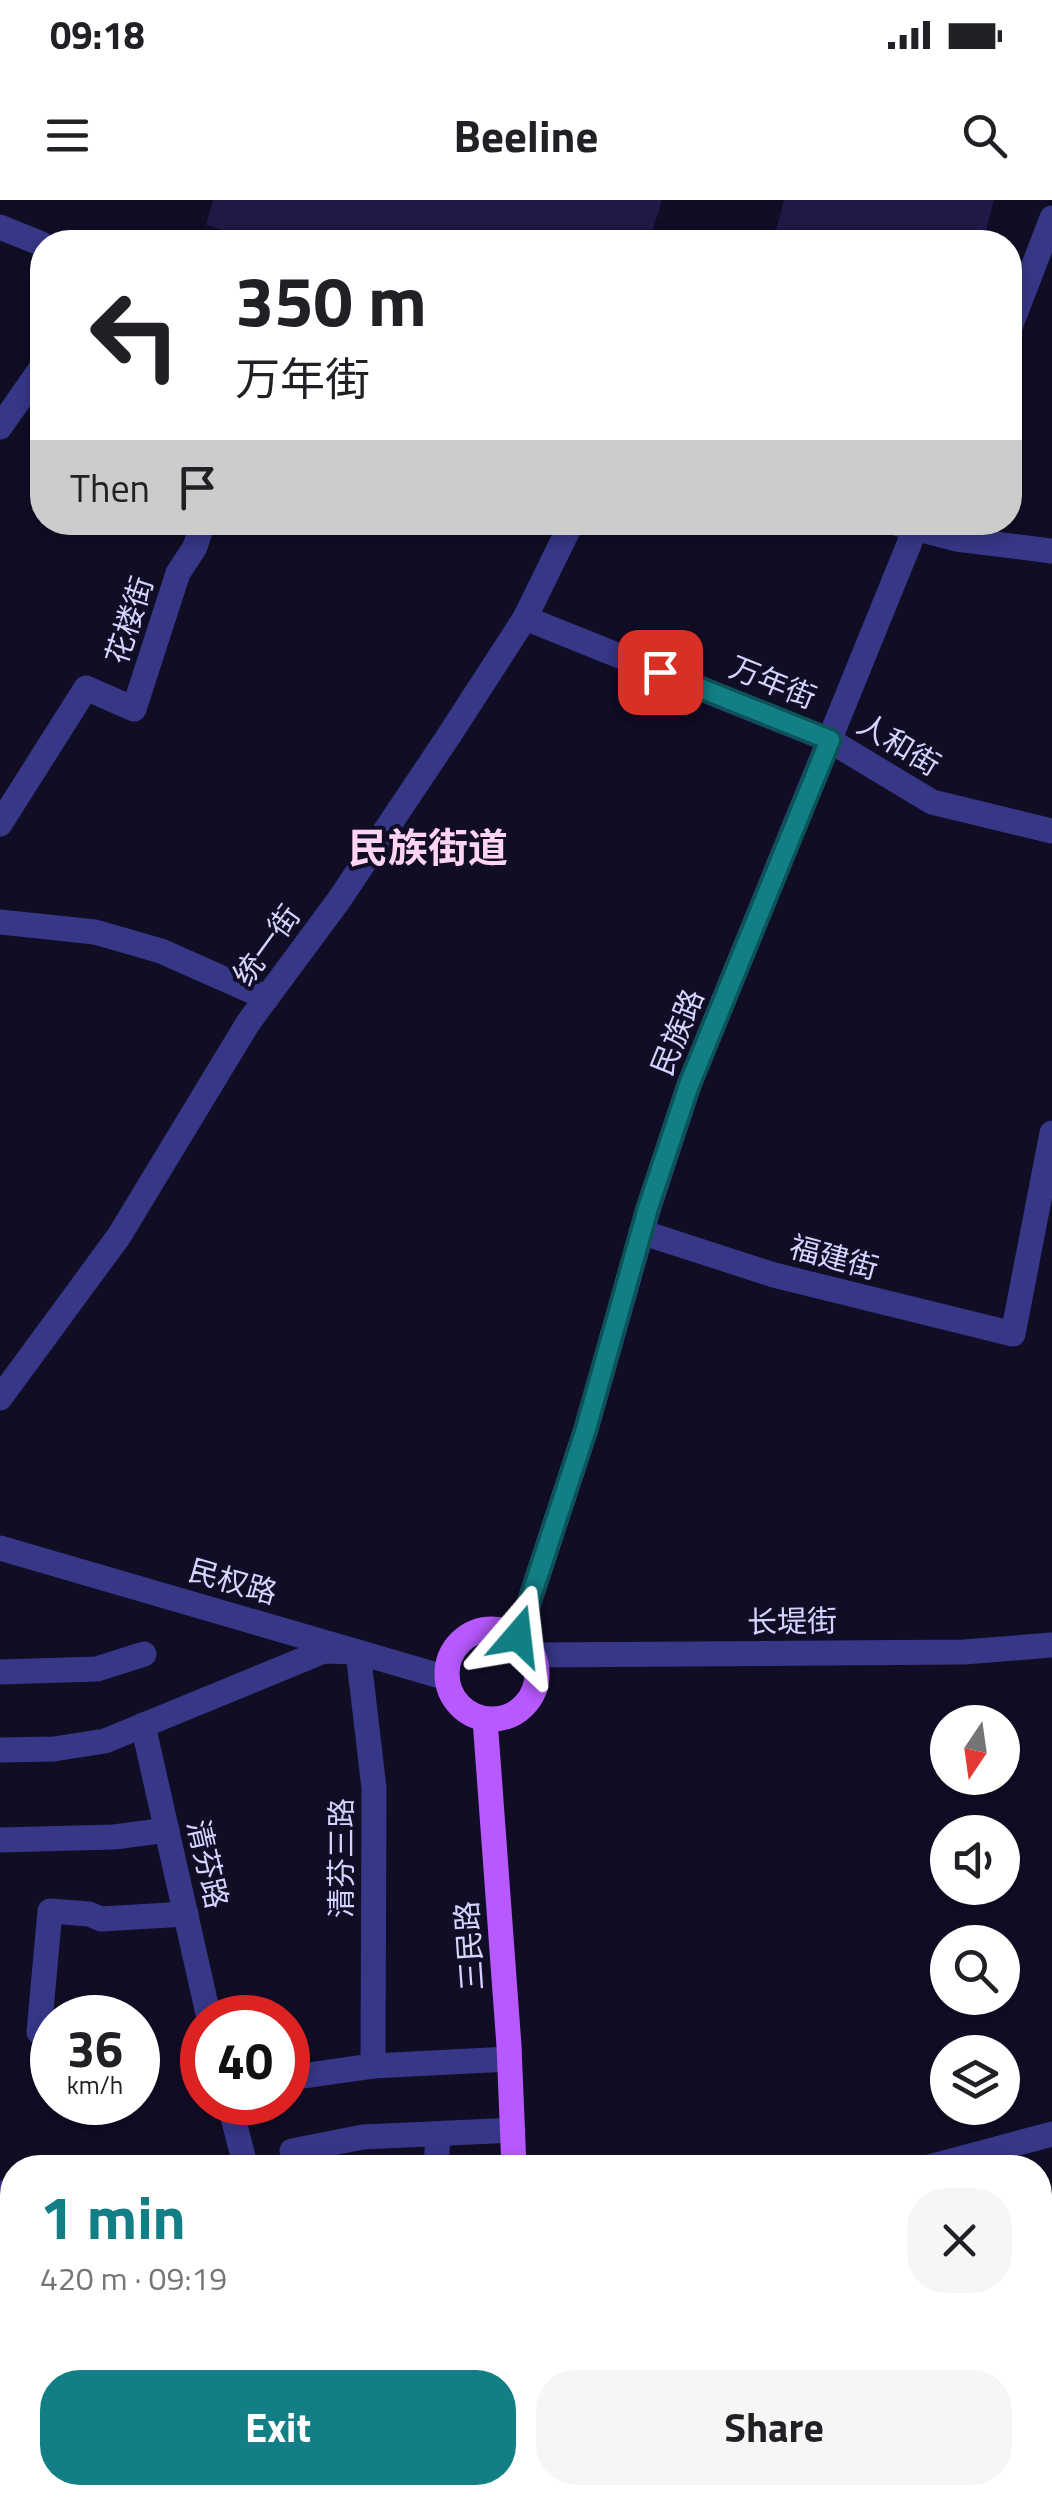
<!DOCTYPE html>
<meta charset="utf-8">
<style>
:root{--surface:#fff;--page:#f6f6f6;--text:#202124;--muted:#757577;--accent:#127f86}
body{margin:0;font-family:"Titillium Web","Noto Sans SC",sans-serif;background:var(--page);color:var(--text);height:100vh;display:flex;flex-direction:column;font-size:38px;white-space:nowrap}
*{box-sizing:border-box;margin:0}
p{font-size:32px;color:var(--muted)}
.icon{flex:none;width:55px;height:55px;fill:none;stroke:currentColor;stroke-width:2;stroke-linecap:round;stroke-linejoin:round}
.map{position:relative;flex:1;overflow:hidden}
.details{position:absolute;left:0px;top:1955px;width:1052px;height:350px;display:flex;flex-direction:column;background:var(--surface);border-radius:40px 40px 0 0;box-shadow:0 5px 15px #0003}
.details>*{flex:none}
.top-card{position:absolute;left:30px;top:30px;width:992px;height:305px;border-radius:40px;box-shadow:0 5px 15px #0003;background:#fff;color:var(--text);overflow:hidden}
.needle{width:65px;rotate:193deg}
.buttons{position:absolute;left:930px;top:1505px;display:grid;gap:20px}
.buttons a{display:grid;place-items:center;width:90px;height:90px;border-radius:50%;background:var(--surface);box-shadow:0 5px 15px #0003;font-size:50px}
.speed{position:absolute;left:30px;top:1795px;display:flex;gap:20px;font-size:50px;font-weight:700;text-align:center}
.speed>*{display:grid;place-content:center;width:130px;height:130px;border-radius:50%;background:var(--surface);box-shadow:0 5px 15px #0003;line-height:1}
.speed small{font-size:25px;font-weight:400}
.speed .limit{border:15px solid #d22;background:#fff;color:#111}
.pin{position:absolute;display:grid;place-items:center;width:85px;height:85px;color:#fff;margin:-42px;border-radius:20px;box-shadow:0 5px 15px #0006}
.me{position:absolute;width:110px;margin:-55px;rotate:17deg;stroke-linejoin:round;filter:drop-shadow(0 0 8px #0008)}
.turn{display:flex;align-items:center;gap:35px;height:210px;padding:0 40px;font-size:45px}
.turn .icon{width:130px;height:130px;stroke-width:2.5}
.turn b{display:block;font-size:70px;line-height:85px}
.then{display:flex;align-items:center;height:95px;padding:0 40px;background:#0003;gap:20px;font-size:38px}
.round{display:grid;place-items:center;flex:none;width:105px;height:105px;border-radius:40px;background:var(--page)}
.headline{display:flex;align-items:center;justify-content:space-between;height:170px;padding:0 40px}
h1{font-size:60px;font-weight:700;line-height:75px;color:var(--accent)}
.primary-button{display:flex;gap:20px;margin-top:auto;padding:20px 40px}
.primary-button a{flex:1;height:115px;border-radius:40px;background:var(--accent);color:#fff;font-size:40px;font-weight:700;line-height:115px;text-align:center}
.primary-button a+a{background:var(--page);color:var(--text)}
.status{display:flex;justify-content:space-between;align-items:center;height:70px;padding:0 50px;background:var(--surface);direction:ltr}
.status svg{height:28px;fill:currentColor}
header{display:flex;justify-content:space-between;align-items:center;height:130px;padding:0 40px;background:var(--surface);font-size:45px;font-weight:700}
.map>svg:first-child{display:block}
.building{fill:#1f1947}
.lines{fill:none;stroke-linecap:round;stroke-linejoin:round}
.minor{stroke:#363787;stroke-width:25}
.major{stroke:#b859ff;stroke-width:25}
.route-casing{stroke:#0c5357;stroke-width:25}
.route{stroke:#127f86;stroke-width:18}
.labels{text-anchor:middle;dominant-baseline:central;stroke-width:8;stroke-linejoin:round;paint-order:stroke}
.street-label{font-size:30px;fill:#d4d2ff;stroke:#100d25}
.district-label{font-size:40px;font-weight:bold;fill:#ffd4f2;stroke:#100d25}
</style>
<div class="status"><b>09:18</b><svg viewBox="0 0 49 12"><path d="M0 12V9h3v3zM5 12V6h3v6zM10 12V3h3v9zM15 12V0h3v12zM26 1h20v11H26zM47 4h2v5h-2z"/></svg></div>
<header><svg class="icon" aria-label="menu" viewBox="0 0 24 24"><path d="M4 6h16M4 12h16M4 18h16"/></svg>Beeline<svg class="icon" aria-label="search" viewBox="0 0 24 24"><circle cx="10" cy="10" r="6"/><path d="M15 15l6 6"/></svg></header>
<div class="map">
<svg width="1052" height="2305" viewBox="0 0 1052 2305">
<rect width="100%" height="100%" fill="#100d25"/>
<g class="building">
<path d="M213 0H662L649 42H263L206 25Z"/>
<path d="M784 0H994L983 42H773Z"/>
</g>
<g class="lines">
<g class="minor">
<path d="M0 27 42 44"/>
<path d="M1010 127 1052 18"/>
<path d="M0 227 42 167"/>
<path d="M891 322 956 339 1052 351"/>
<path d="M525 418 829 540 932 602 1052 631"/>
<path d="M0 624 86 488 134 509 178 373 195 347 203 322"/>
<path d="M0 722 95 732 161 751 267 798"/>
<path d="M641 1032 774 1075 1013 1134 1052 933"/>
<path d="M0 1198 119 1036 248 823 339 700 448 537 525 418 572 322"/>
<path d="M0 1348 447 1478"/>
<path d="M518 1436 586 1229 649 1007 689 885 918 322"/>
<path d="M533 1455 964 1452 1052 1445"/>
<path d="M0 1472 97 1469 144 1454"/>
<path d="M143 1525 209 1818"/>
<path d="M0 1550 54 1549 105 1541 324 1451 358 1452 374 1588 373 1866"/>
<path d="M0 1640 114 1637 167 1630"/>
<path d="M39 1832 50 1711 89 1714 101 1719 186 1714"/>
<path d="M288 1878 373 1866 509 1859"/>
<path d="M229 1902 246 1968"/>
<path d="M292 1951 363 1937 513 1930"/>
<path d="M119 1968H121"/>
<path d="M436 1968 438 1934"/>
<path d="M925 1968 1052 1934"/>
<path d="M0 1994 12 1991"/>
<path d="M0 2082 12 2079"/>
<path d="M0 2128 12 2124"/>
<path d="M0 2173 12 2170"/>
<path d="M0 2216 12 2213"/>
<path d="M0 2264 12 2261"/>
<path d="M232 2292 235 2305"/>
<path d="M316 2292 319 2305"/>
<path d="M1016 2292 1019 2305"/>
<path d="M5 2305 55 2292"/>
<path d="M176 2305 208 2297"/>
</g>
<g class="major">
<circle cx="492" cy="1474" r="45"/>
<path d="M485 1519 509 1846 514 1968"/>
<path d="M1040 2227 1052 2224"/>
<path d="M1040 2275 1052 2272"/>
<path d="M545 2292 548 2305"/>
<path d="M713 2305 765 2292"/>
<path d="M882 2305 951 2292"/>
</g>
</g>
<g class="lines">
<defs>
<path id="route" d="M518 1436 586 1229 648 1008 689 885 830 540 660 472"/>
</defs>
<use href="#route" class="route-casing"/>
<use href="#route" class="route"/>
</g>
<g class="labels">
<g class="street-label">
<text transform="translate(129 420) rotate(-72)">花楼街</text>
<text transform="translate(773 482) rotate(22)">万年街</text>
<text transform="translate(899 544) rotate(31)">人和街</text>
<text transform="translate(266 745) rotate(-54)">统一街</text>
<text transform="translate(677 832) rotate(-68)">民族路</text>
<text transform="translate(834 1057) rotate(15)">福建街</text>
<text transform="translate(233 1381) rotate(16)">民权路</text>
<text transform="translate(792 1421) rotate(-1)">长堤街</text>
<text transform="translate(341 1658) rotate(-90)">清芬三路</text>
<text transform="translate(208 1664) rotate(77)">清芬路</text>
<text transform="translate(469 1746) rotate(-94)">三民路</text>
</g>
<g class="district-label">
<text x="428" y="647">民族街道</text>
</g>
</g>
</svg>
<div class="buttons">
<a><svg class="needle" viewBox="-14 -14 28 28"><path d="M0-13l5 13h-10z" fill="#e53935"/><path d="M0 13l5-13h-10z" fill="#757577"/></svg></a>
<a><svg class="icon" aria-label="sound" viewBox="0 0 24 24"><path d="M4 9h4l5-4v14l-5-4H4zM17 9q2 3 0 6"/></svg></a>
<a><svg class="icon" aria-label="search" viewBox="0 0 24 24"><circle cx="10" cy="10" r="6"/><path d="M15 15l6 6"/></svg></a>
<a><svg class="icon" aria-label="layers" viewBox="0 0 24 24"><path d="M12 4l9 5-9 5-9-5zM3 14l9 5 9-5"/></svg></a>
</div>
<div class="speed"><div>36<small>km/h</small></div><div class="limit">40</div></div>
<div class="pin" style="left:660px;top:472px;background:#d93025"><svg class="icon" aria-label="arrive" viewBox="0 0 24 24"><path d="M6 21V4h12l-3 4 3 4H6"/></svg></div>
<svg class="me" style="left:518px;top:1436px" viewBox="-20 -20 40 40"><path d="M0-17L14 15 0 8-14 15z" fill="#127f86" stroke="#fff" stroke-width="4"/></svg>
<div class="top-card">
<div class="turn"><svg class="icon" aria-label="left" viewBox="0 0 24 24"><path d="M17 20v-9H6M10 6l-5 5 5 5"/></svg><div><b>350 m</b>万年街</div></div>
<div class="then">Then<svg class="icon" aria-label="arrive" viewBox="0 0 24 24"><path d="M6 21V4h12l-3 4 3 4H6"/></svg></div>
</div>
<section class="details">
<div class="headline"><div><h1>1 min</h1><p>420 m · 09:19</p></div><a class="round"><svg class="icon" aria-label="close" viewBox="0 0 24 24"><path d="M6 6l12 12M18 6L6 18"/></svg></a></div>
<div class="primary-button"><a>Exit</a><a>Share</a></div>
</section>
</div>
